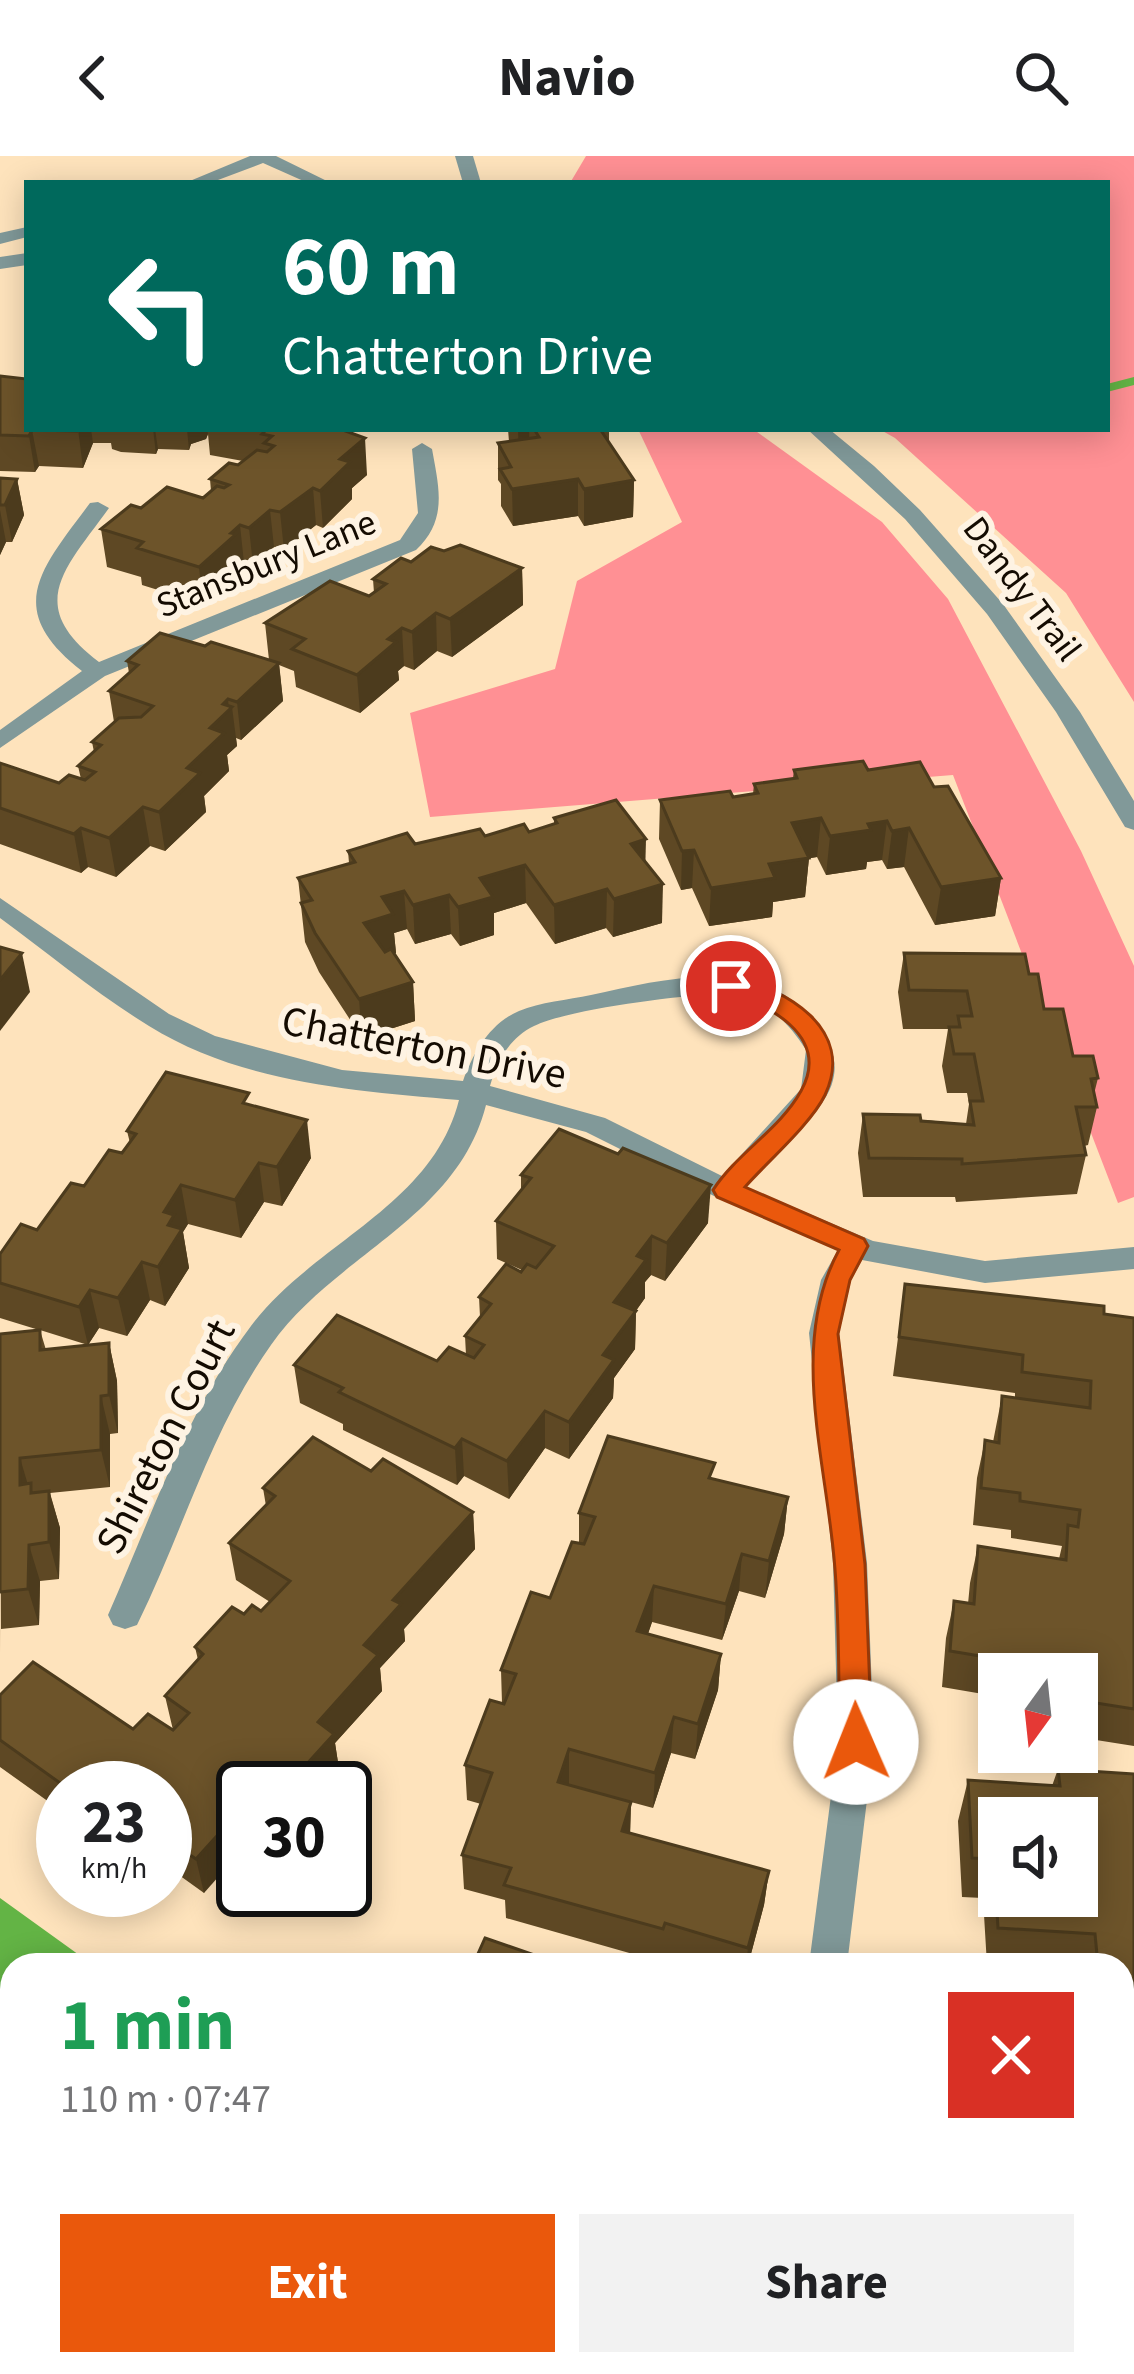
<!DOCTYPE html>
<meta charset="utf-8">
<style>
:root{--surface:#fff;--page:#f2f2f2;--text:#202124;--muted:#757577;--accent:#ea580c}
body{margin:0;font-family:"Source Sans 3",sans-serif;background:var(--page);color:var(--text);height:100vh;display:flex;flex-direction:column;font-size:45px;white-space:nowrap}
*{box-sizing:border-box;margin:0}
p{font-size:39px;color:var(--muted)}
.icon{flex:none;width:66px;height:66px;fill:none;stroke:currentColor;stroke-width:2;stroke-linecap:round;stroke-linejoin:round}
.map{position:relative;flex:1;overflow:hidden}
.details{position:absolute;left:0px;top:1797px;width:1134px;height:423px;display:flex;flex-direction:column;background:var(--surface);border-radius:36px 36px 0 0;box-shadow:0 6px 30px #0003}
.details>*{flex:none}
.guide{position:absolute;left:24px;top:24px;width:1086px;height:252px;border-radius:0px;box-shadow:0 6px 30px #0003;background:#00695c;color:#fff;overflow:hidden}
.needle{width:78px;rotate:195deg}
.buttons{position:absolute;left:978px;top:1497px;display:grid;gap:24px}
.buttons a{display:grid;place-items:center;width:120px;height:120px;border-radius:0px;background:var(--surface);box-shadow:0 6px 30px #0003;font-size:60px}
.speed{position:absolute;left:36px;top:1605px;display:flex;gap:24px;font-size:60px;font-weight:700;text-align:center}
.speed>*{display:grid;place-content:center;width:156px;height:156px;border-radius:50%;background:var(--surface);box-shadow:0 6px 30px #0003;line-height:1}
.speed small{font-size:30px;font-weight:400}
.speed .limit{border:6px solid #111;border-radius:18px;background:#fff;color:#111}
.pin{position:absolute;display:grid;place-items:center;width:102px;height:102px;color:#fff;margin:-51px;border:6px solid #fff;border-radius:50%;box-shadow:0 3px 12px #0007}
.me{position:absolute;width:132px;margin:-66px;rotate:359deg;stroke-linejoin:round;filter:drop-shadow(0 0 9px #0008)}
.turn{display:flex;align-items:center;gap:42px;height:252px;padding:0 60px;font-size:54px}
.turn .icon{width:156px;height:156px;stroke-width:2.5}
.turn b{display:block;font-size:84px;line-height:102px}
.round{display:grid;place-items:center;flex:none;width:126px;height:126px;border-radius:0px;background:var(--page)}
.summary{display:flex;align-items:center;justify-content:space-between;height:204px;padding:0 60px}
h1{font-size:72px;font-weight:700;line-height:90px;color:#1e9e55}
.cta{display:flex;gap:24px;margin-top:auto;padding:24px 60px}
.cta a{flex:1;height:138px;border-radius:0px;background:var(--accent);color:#fff;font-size:48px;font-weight:700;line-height:138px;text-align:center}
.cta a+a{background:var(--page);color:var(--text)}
header{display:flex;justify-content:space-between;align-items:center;height:156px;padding:0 60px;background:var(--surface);font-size:54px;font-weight:700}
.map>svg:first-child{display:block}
.forest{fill:#ff9094}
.water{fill:#63b445}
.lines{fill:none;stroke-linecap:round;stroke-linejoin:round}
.stream{fill:#63b445;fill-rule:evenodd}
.minor{fill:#819999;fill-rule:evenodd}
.wall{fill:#5e4824}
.shaded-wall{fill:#4c3b1d}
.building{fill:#6d542a;stroke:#4c3b1d;stroke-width:3;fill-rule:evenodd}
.route{fill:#ea580c;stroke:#983908;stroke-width:3}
.labels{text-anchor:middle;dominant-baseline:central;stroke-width:12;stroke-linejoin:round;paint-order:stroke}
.far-street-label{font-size:36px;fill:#140b01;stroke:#fef3e3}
.street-label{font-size:42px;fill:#140b01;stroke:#fef3e3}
</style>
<header><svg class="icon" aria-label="back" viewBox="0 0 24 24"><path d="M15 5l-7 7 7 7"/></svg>Navio<svg class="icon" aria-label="search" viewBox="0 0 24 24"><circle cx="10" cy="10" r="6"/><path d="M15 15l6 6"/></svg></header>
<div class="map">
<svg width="1134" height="2218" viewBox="0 0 1134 2218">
<rect width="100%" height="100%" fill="#fee3bc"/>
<g class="forest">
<path d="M586 0H1134V546L1066 437 895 282 879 273H1107V27H570Z"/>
<path d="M638 273H753L882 366 948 443 1081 695 1134 810V1041L1118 1047 953 619 430 661 410 557 555 513 577 425 682 366Z"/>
</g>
<path class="water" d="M0 1742 93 1809H12V2208H213L209 2218H0Z"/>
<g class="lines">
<path class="stream" d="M1134 221V229L1107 236V228Z"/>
<g class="minor">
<path d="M250 0H276L331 27H308L263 7 210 27H185Z"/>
<path d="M455 0H473L481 27H463Z"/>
<path d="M27 71V81L0 88V77Z"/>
<path d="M27 97V109L0 113V101Z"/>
<path d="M807 273H829L874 310 920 354 1003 448 1080 556 1134 645V674L1125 671 1056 556 987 458 905 363Z"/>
<path d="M422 287 432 293C439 332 448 364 416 394L105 520 0 592V574L82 515C2 453 41 413 90 347L98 346 109 352C65 413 24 449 99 506L400 384 418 357 412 293Z"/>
<path d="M0 742 169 858 215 880 342 914 463 925C473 897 490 867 519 855 540 846 568 844 591 839 668 822 768 796 820 873 831 888 838 905 833 924 826 956 769 1005 746 1031L873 1085 985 1105 1134 1091V1113L985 1127 862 1104 851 1124 839 1177 867 1407 874 1586 847 1809H809L838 1586 833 1407 809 1177 821 1124 838 1094 716 1041 586 976 486 949C457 1063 334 1099 271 1189 210 1275 183 1376 137 1469L125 1473 113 1469 108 1459C151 1362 186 1256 251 1170 313 1087 432 1051 459 944 354 935 241 927 149 870 97 838 49 798 0 762ZM713 838C758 840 782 856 806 894L801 933 722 1020 605 962 490 930C497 906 509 882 534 870 570 853 671 841 713 838Z"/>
<path d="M744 2208H786L784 2218H742Z"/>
</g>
</g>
<g class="wall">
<path d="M0 220 27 273H352L367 319 352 332V343L323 372 316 369 284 394 274 391 253 409 244 407 240 410 241 416 203 448 142 429 141 421 107 411 101 373 141 352 203 342 211 335 210 323 243 305 210 299 208 278 206 283 191 288 189 294 158 293 156 298 121 296 112 293 111 287H93L83 312 39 310 35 316 0 315Z"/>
<path d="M508 273H609V286L634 324 633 361 584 370 578 360 513 370 501 350V328L498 324V287L509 286Z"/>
<path d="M0 322 17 323 24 359 12 386H6L0 399Z"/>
<path d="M444 395 522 412 523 449 452 501 437 495 414 514 404 510 398 515 399 524 360 557 296 531 294 515 279 509 283 545 241 584 236 582 237 590 227 599 229 615 204 640 206 656 165 695 150 690 116 721 88 711 81 717 0 688V607L59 627 81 623 78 610 94 596 92 586 114 566 109 535 129 517 127 505 205 490 269 504 265 467 369 440 374 437 373 423 411 406Z"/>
<path d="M794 614H868L934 631 1001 722 995 760 935 769 904 711 887 713 882 704 867 706 866 713 826 719 817 701 809 702 805 741 773 746 772 761 709 770 692 732 681 734 659 683 660 644 733 641 753 638 754 628 793 622Z"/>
<path d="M554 662 645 705 662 767 613 781 606 772 555 788 526 747 494 757V779L460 790 451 778 415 788 407 773 394 777 396 797 394 798 413 826 415 865 362 882 319 816 305 786 298 722 349 707 348 695 529 676 554 668Z"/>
<path d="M904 797 1029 818 1044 853 1073 900 1098 922 1094 938 1097 951 1088 989 1084 990 1086 999 1077 1038 956 1046 955 1041H863L858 997 863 958 966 968 969 948 967 937H947L942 910 948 873H903L898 836Z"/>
<path d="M250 949 311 1002 282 1050 264 1046 241 1082 188 1068 183 1076 189 1112 165 1150 150 1144 127 1180 99 1172 88 1189 40 1174 46 1194 109 1187 117 1225 118 1277 110 1278V1331L50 1337 60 1372 59 1423 40 1425 39 1469 1 1473V1497L0 1178 39 1174 0 1162V1098L37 1074 122 997 130 987 127 975Z"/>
<path d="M521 1019 708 1067 665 1125 651 1119 645 1126V1142L636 1155 635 1193 614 1222 613 1242 569 1303 545 1292 509 1343 464 1320 457 1329 343 1274V1268L300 1247 294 1209 437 1205 466 1199 465 1180 480 1161 479 1141 522 1114 497 1103 496 1065 521 1034Z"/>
<path d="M905 1128 1134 1162V1590L1077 1581V1518H999V1549L981 1547 983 1538 942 1531 946 1482 954 1445 968 1448 970 1427 978 1390 1059 1403 1062 1390 1011 1382V1374L973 1369 977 1322 985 1284 993 1286 1002 1240 1015 1242V1237L893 1220Z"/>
<path d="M371 1315 473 1356 475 1393 404 1473 405 1485 380 1512 382 1535 335 1587 339 1613 322 1632H243L204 1737 165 1709V1632H63V1656L0 1611V1539L133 1573 173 1574 165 1540 198 1504 195 1491 244 1458 261 1455 270 1446 236 1424 229 1387 266 1350 263 1332Z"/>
<path d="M713 1323 788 1341 784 1378 765 1442 739 1435 722 1484 652 1466 648 1478 721 1498 718 1534 695 1603 671 1597 653 1652 568 1629 631 1646 630 1677 769 1715 764 1749 748 1809H693L662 1800 661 1806 506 1762 505 1744 464 1733 462 1699 481 1648 467 1644 465 1609 502 1547 501 1514 550 1442 579 1387V1357Z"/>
<path d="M1058 1613 1134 1618V2218H1042L938 2208H1122V1809H987L983 1742 962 1741 958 1665 968 1624 1052 1630Z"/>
<path d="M283 2208H562L559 2218H532L524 2215Z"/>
</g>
<g class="shaded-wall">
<path d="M78 273H91L93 287 83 312Z"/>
<path d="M153 273H155L158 293 156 298Z"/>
<path d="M187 273H207L208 278 206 283 191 288 189 294Z"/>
<path d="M337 273H352L353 292 365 282 367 319 352 332V343L323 372 320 335Z"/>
<path d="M518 273H529L530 302 519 303Z"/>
<path d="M32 274 39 310 35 316 29 280Z"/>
<path d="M17 323 24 359 12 386 5 349Z"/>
<path d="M578 323V360L513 370 512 333Z"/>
<path d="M634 324 633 361 584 370V333Z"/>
<path d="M313 332 316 369 284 394 280 356Z"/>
<path d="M0 354 6 386 0 399Z"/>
<path d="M270 354 274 391 253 409 249 372Z"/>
<path d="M240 369 244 407 240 410 241 416 203 448 199 411Z"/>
<path d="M522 412 523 449 452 501 450 463Z"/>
<path d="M436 457 437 495 414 514 412 476Z"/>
<path d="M402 472 404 510 398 515 399 524 360 557 357 519 388 483Z"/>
<path d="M279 507 283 545 241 584 237 546Z"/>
<path d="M228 543 229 554 232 551 237 590 227 599 229 615 204 640 206 656 165 695 159 656 210 572 223 548Z"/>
<path d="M143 651 150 690 116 721 109 682Z"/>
<path d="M821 662 817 701 800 704 809 702 805 741 773 746 772 761 709 770 711 732 792 667Z"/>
<path d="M887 665 882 704 867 706 866 713 826 719 830 680 868 668Z"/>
<path d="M81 672 88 711 81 717 74 678Z"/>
<path d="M909 672 904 711 887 713 892 675Z"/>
<path d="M646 683 645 722 631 688Z"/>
<path d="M694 694 692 732 681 734 682 695Z"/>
<path d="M525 709 526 747 494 757V779L460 790 458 751 480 722Z"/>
<path d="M1001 722 995 760 935 769 941 731Z"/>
<path d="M663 728 662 767 613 781 614 743Z"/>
<path d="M607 733 606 772 555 788 554 749Z"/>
<path d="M404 735 407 773 394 777 396 797 367 806 364 767 382 741Z"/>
<path d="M449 739 451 778 415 788 413 749Z"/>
<path d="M22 797 30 836 0 875V824Z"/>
<path d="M413 826 415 865 362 882 359 843Z"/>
<path d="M307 964 311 1002 282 1050 277 1011Z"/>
<path d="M259 1007 264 1046 241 1082 235 1044Z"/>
<path d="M181 1029 188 1068 183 1076 189 1112 165 1150 158 1111 164 1056Z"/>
<path d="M711 1029 708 1067 665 1125 667 1087Z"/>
<path d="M652 1080 651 1119 645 1126V1142L614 1184V1146L637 1100Z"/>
<path d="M142 1106 150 1144 127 1180 118 1142Z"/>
<path d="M90 1134 99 1172 88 1189 79 1151Z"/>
<path d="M636 1155 635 1193 614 1222 613 1242 569 1303V1266L603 1199Z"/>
<path d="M109 1187 117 1225 118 1277 109 1239Z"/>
<path d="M101 1240 110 1278V1331L101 1294Z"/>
<path d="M545 1255V1292L509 1343 507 1305Z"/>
<path d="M462 1283 464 1320 457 1329 455 1292Z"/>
<path d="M20 1302 31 1339 20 1329Z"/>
<path d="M49 1335 60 1372 59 1423 49 1386Z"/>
<path d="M788 1341 784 1378 765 1442 769 1405Z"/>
<path d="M473 1356 475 1393 404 1473 405 1485 380 1512 382 1535 335 1587 339 1613 322 1632H285L318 1566 364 1489 393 1444Z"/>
<path d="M29 1389 40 1425 39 1469 28 1433Z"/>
<path d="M742 1398 739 1435 722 1484 726 1448Z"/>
<path d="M654 1430 652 1466 636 1511 637 1475Z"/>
<path d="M721 1498 718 1534 695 1603 698 1568Z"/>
<path d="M674 1561 671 1597 653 1652 655 1617Z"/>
<path d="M569 1593V1628L558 1661V1626Z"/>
<path d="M631 1646 630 1681 622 1675Z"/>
<path d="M243 1651V1693L204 1737 196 1703Z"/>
<path d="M769 1715 764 1749 748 1809H746L748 1792Z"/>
<path d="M514 2208H524L523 2218H510Z"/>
<path d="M555 2208H562L559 2218H556Z"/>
</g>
<g class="building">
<path d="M0 220 27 223V273H78L77 275 32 274 29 280 0 279Z"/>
<path d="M260 273H340L365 282 340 303 350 306 320 335 313 332 280 356 270 354 249 372 240 369 231 377 236 378 199 411 137 392 143 386 101 373 131 349 141 352 167 331 203 342 217 330 224 332 229 329 210 323 229 307 238 309 257 294 267 296 274 290 264 287 272 280 262 278 266 274Z"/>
<path d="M534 273H600L634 324 584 333 578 323 512 333 500 313 511 311 498 287 539 281Z"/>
<path d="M0 322 17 323 5 349H0Z"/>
<path d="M460 389 522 412 450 463 436 457 412 476 402 472 388 483 396 486 357 519 292 493 305 483 265 467 330 425 369 440 386 428 373 423 401 402 411 406 431 391 444 395Z"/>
<path d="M160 477 205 490 211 486 279 507 237 546 228 543 223 548 232 551 210 572 224 577 187 612 200 617 159 656 143 651 109 682 81 672 74 678 0 652V607L59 627 69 619 85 624 95 616 78 610 101 589 92 586 119 562 141 561 153 550 109 535 138 509 127 505Z"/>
<path d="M863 605 868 614 920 606 934 631 948 630 1001 722 941 731 909 672 892 675 887 665 868 668 871 674 830 680 821 662 792 667 809 702 769 708 775 722 711 732 694 694 682 695 660 644 730 635 733 641 758 637 754 628 797 622 794 614Z"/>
<path d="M616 644 646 683 631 688 663 728 614 743 607 733 554 749 525 709 480 722 493 741 458 751 449 739 413 749 404 735 382 741 393 758 364 767 385 796 391 793 413 826 359 843 315 777 301 747 312 744 298 722 355 706 348 695 407 677 415 688 480 673 485 680 524 668 529 676 557 667 554 662Z"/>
<path d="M0 791 22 797 0 824Z"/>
<path d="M904 797 1025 798 1029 818H1038L1044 853H1063L1073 900H1093L1098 922 1091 923 1097 951H1076L1086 999 962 1008V1003L869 1002 863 958 920 959 921 965 974 969 970 945H983L974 898H954L949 871H960L958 860H972L967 835 909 834Z"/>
<path d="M166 916 249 937 243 947 307 964 277 1011 259 1007 235 1044 181 1029 164 1056 174 1059 168 1069 182 1073 158 1111 142 1106 118 1142 90 1134 79 1151 0 1127V1098L21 1068 37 1074 71 1027 84 1030 109 994 122 997 136 978 127 975Z"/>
<path d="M559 973 618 998 623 992 711 1029 667 1087 652 1080 637 1100 646 1104 614 1146 636 1155 603 1199 614 1204 569 1266 545 1255 507 1305 462 1283 455 1292 339 1236 343 1232 294 1209 337 1159 437 1205 449 1191 474 1202 484 1189 465 1180 491 1148 479 1141 506 1108 521 1116 527 1108 536 1112 554 1090 496 1065 531 1022 521 1019Z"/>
<path d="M905 1128 1104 1150V1158L1134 1162V1553L1077 1544V1518H1028V1516L990 1511 992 1502 950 1495 954 1445 974 1448 978 1390 1066 1404 1068 1369 1078 1371 1080 1354 1020 1345V1337L981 1332 985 1284 999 1287 1002 1240 1090 1252 1091 1225 1022 1216 1023 1199 899 1181Z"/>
<path d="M40 1174V1194L109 1187V1239L101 1240V1294L20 1302V1329L31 1327V1337L49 1335V1386L29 1389 28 1433 0 1436V1178Z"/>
<path d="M608 1280 715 1307 709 1322 788 1341 769 1405 742 1398 726 1448 654 1430 637 1475 721 1498 698 1568 674 1561 655 1617 569 1593 558 1626 631 1646 622 1675 769 1715 748 1792 665 1767 663 1773 504 1729 511 1712 462 1699 492 1617 465 1609 490 1544 504 1548 516 1518 501 1514 531 1436 550 1442 572 1386 584 1388 595 1361 579 1357Z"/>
<path d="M313 1281 371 1315 383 1303 473 1356 393 1444 401 1448 364 1489 378 1499 318 1566 334 1578 285 1632H243V1651L196 1703 165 1682V1632H67L0 1584V1539L33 1506 133 1573 148 1558 173 1574 189 1557 165 1540 203 1498 195 1491 232 1451 244 1458 252 1449 261 1455 290 1425 229 1387 275 1340 263 1332Z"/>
<path d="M1058 1613 1134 1618V2008L1122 2007V1809H1098L1095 1778 998 1772 994 1703 972 1702 968 1624 1060 1630ZM999 1662H1077V1740H999Z"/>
<path d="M485 1782 563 1809H473Z"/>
<path d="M1122 2049 1134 2050V2195L1122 2193Z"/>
<path d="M283 2208H514L510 2218H279Z"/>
</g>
<path class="route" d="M731 821C786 832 856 873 825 939 811 968 767 1006 745 1031L864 1083 868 1090 850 1124 838 1178 865 1408 872 1586 867 1596 856 1601 844 1596 840 1586C838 1525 840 1463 834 1402 825 1301 789 1186 839 1094L717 1041 713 1034C736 998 780 973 801 935 832 879 766 847 723 835V824Z"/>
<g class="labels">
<g class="far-street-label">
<text transform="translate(266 408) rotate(-22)">Stansbury Lane</text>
<text transform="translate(1022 433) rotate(53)">Dandy Trail</text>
</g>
<g class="street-label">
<text transform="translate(424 892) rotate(11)">Chatterton Drive</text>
<text transform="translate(166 1281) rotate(-63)">Shireton Court</text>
</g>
</g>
</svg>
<div class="buttons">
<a><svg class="needle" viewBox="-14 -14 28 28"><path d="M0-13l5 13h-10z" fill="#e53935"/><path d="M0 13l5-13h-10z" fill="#757577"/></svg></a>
<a><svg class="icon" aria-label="sound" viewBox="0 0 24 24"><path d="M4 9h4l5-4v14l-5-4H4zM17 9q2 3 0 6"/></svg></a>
</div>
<div class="speed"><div>23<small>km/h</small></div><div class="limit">30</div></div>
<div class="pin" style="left:731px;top:830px;background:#d93025"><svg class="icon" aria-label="arrive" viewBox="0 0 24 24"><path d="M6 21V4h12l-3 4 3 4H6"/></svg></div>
<svg class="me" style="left:856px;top:1586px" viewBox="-20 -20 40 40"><circle r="19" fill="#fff"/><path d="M0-13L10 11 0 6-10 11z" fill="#ea580c"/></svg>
<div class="guide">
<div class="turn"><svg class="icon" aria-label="left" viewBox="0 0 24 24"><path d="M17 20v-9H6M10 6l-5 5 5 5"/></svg><div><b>60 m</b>Chatterton Drive</div></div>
</div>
<section class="details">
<div class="summary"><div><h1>1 min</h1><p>110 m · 07:47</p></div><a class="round" style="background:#d93025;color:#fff"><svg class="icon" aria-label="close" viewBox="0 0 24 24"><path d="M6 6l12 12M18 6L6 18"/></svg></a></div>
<div class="cta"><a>Exit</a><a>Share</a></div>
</section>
</div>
